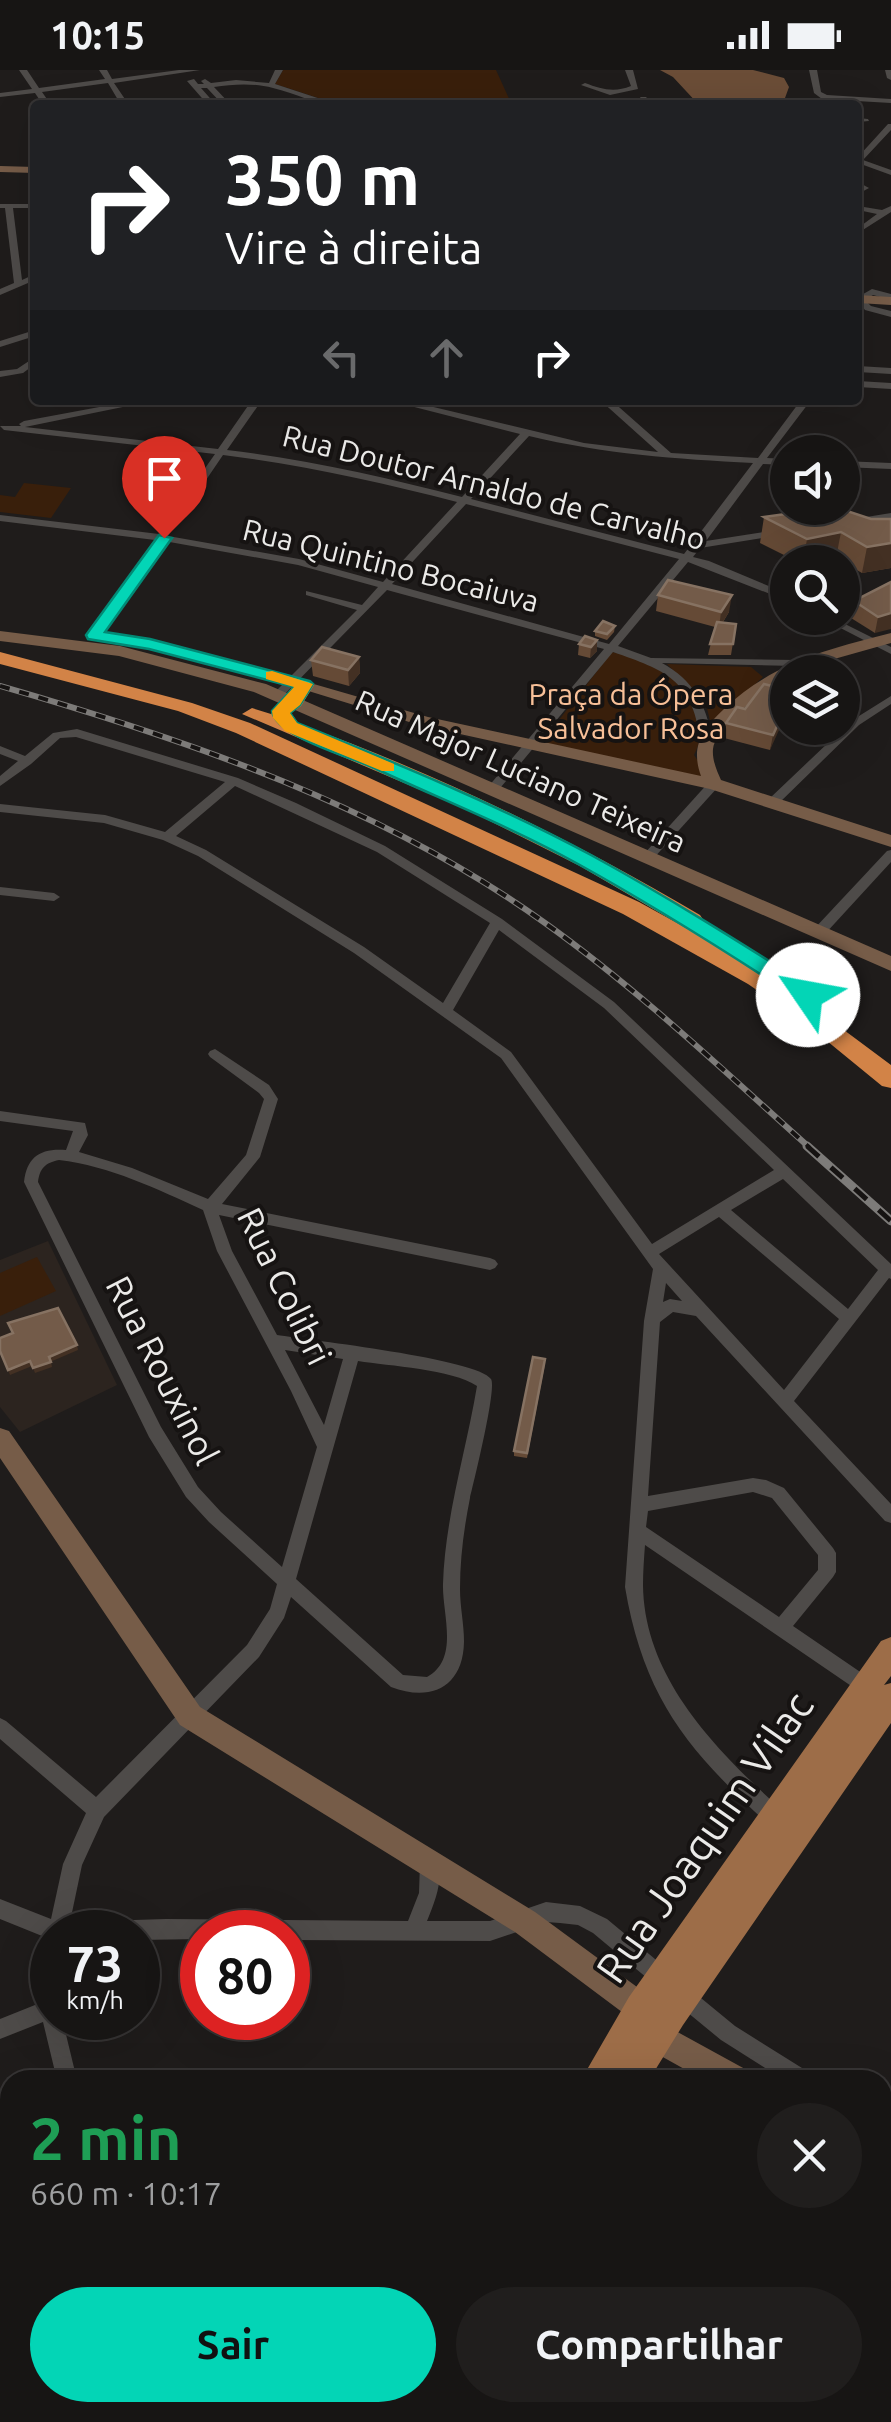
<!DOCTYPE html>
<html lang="pt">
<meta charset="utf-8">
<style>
:root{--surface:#171514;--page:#201e1d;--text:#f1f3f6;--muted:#9e9fa0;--line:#363434;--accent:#03d5b6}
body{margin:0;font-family:Ubuntu,sans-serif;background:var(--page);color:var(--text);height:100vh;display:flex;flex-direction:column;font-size:38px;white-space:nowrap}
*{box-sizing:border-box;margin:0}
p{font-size:32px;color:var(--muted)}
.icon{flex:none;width:55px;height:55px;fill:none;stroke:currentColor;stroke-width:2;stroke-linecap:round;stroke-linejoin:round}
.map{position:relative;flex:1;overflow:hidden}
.panel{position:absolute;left:0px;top:2000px;width:892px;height:352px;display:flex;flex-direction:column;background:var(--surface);border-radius:30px 30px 0 0;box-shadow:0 10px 40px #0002,0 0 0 2px var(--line)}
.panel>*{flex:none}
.top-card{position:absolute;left:30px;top:30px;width:832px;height:305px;border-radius:10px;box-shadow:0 10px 40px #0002,0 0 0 2px var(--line);background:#202124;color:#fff;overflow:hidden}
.controls{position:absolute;left:770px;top:365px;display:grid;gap:20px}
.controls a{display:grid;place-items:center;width:90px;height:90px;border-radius:50%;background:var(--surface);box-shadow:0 10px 40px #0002,0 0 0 2px var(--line);font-size:50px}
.speed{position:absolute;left:30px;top:1840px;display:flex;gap:20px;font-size:50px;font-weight:700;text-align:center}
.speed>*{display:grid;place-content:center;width:130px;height:130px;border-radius:50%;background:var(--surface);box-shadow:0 10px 40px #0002,0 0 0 2px var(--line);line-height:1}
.speed small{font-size:25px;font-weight:400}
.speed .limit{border:15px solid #d22;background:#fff;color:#111}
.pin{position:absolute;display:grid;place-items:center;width:85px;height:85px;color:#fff;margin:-102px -42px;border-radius:50% 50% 50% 0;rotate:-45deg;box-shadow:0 0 10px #0007}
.pin .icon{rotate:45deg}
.me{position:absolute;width:110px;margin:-55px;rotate:303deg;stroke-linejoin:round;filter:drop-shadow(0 0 8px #0008)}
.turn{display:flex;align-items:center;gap:35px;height:210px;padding:0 30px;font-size:45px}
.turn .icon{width:130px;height:130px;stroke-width:2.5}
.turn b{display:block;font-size:70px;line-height:85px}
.lanes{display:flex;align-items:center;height:95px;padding:0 30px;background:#0003;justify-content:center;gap:50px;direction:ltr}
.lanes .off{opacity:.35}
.round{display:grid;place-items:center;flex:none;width:105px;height:105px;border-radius:52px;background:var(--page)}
.head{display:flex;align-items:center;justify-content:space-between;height:170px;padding:0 30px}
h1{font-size:60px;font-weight:700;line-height:75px;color:#1e9e55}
.cta{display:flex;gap:20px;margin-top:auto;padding:20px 30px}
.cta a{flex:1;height:115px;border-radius:60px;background:var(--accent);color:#111;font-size:40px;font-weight:700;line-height:115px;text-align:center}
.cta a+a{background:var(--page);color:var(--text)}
.status{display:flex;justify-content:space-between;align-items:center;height:70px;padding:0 50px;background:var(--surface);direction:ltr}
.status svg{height:28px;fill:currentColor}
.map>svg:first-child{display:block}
.built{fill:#2c241f}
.green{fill:#391f0b}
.forest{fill:#6b4d37}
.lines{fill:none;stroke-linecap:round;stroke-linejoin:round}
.street{fill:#4e4b49;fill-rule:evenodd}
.secondary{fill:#765c48;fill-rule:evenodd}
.primary{fill:#9d6d48;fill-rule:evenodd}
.highway{fill:#d28347;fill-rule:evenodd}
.rail-far1-casing{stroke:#7d7b79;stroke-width:6}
.rail-casing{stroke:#7d7b79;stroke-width:9}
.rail-far1{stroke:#161312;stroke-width:4;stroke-dasharray:10;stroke-linecap:butt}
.rail{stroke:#161312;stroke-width:5;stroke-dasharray:16;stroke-linecap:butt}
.wall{fill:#654a36}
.shaded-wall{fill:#433023}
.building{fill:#735b49;stroke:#867262;stroke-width:2.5}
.route{fill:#03d5b6;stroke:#028a76;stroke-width:2.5}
.slow{fill:#f59e0b}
.labels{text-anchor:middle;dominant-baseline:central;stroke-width:8;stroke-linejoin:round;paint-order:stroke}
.far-street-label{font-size:30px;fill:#ebeae8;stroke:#161312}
.far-park-label{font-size:30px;fill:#f8c098;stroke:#161312}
.street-label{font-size:35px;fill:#ebeae8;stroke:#161312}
.near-street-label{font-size:42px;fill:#ebeae8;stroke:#161312}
</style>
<div class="status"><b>10:15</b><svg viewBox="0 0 49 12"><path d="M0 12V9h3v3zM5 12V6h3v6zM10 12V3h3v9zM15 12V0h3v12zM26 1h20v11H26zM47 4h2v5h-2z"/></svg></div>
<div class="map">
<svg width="891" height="2352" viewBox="0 0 891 2352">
<rect width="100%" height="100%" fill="#1f1c1b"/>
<path class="built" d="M48 1171 117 1315 20 1362 0 1337V1190Z"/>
<g class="green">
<path d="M283 0H496L512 35H340L275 14Z"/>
<path d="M24 413 71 418 51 448 0 442V425L15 427Z"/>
<path d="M612 582C660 591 722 629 694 685L711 710 541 673Z"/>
<path d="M667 594 751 597 763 607 711 655 706 634Z"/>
<path d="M37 1187 56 1221 0 1246V1203Z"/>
</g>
<path class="forest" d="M660 0H753L784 8 789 17 785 28 773 35H699L673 7Z"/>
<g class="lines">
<g class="street">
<path d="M19 0H27L39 18 105 9 99 0H107L112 9 179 0H200L114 13 129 35H121L108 13 42 22 51 35H43L35 23 0 27V23L32 19Z"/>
<path d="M275 0H283L275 14 339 35C316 35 295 23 273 18 254 13 234 14 214 17L231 35H223L207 18H201L216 35H208L187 11 194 9 198 14H204L201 11 205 9 211 13 236 10 269 13Z"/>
<path d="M625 0H633L638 19 610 25 581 15 585 13C601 19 614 23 631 16Z"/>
<path d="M809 0H817L821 22 827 25 891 29V33L822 29 814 23Z"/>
<path d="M885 0H891V10L887 8Z"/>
<path d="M640 27H646L653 35H645Z"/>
<path d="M858 48 868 49 869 51 858 52Z"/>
<path d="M888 54H891V60L863 90 891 100V105L858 93V87Z"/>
<path d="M858 112 869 118 858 124Z"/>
<path d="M0 134H35V138H13L22 210 35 204V210L0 225V219L14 213 5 138H0Z"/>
<path d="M858 136 882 140 891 136V142L858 163V158L877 144 858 140Z"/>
<path d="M872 219 891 224V230L873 225 865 230 871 236 891 241V247L865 240 858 231V227Z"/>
<path d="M35 260V266L0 277V271Z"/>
<path d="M35 287V294L23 303 0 307V301L17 299Z"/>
<path d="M858 296 891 298V304L858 302Z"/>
<path d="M858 311 891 313V319L858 317Z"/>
<path d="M137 330H157L25 357 218 379 252 330H262L227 380C307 389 384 407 462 427L520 364 387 330H404L584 373 658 382 600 330H611L671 383 758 388 801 330H811L767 388 788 389V395L763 394 706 471 777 460 782 463 781 465 700 478 693 487 709 491 788 524V531L688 492 618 576 651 588 795 590 801 593 795 596 662 593C693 610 706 634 712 668L706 672 700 668C692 610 665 600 613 582L496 723H488V717L604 579 387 520 282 627 278 628 272 625 357 540 306 525V521L362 535 378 517 298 495 164 471 98 567H90L89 565 155 470 0 451V445L159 464 215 384 4 360 0 356H21L19 354 24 351ZM529 366C604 384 676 389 753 393L684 484 471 429ZM223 385C303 395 380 412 457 432L383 512 299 489 168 466ZM466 434 679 489 609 574 392 514Z"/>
<path d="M842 391 891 393V399L842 397Z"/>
<path d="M891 443V449L854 455 849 452 854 449Z"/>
<path d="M821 548H833L891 577V584Z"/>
<path d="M891 626V634L859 655 777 735H769V729L851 651Z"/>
<path d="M77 659 238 708 296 733 385 776 502 849 614 932 891 1194V1209L889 1208 794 1331 891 1434V1453L885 1451 696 1246 673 1242 660 1252 648 1426 753 1408 766 1410 784 1418 833 1478 836 1483V1502L833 1507 793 1556 872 1610 875 1616 872 1622 866 1624 860 1622 645 1475C644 1488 643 1502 643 1515 644 1609 718 1682 783 1741L785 1748 783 1755 776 1757 769 1755C688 1680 644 1629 625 1517L644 1251 653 1199 501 988 354 883 198 786 163 770 104 753 0 742V734L105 745 165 762 225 712 76 667 60 668 31 694 0 716V706L18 691 0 684V676L25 686 53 663ZM235 716 377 782 490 853 443 933 364 877 206 780 176 766ZM499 860 604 938 774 1100 652 1174 511 982 453 940ZM783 1109 878 1200 848 1239 731 1140ZM719 1147 839 1249 784 1320 659 1184ZM666 1213 682 1231 670 1229 663 1232ZM753 1422 772 1428 818 1485V1500L779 1547 646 1457 648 1441Z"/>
<path d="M714 710 718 711V717L652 790H644V784L710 711Z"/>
<path d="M891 780V792L824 865H814L813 862 814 859 887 781Z"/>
<path d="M0 817 54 823 60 827 54 831 0 825Z"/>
<path d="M215 979 269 1015 278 1029 260 1087 222 1134 490 1188 495 1190 498 1194 495 1198 490 1200 219 1145 232 1181 277 1265C309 1270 478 1289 491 1309 497 1318 474 1411 470 1428 464 1458 460 1488 460 1519 460 1537 464 1554 464 1572 463 1618 430 1632 391 1617L291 1527 284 1548 259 1587 104 1747 82 1795 70 1852 166 1849 408 1851 419 1823 420 1793 423 1786 430 1783 437 1786C444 1809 436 1829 427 1851H490L546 1832 580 1836 607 1849 673 1904 676 1911 673 1918 666 1921 659 1918 593 1863 578 1855 560 1853 546 1852 490 1871 288 1870V1862H202V1869L138 1870V1862H52V1870L0 1849V1829L51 1849 63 1794 86 1743 0 1669V1648L6 1651 96 1727 247 1575 270 1539 277 1514 209 1452 186 1427 149 1367 24 1112C27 1087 40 1078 66 1080L73 1061 0 1051V1041L85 1053 88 1065 79 1082 132 1098 208 1129 246 1085 264 1029 259 1023 210 987 208 984 210 981ZM59 1090C110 1096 157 1119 203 1140L217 1181 291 1321 317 1377 282 1497 221 1442 198 1417 161 1357 38 1112C40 1098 45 1093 59 1090ZM285 1280 343 1289 324 1355ZM358 1291C389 1296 452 1299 477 1316 466 1382 445 1447 443 1514 442 1544 460 1589 427 1607L403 1605 296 1509Z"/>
<path d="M52 1904V1948H62L77 2010H57L43 1952 0 1969V1949L40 1933 45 1907Z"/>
<path d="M683 1916 690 1919 735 1956 810 2003 813 2010H784L721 1970 676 1933 673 1926 676 1919Z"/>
<path d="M882 2045 891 2048V2068L882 2066Z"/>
<path d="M891 2144V2170L882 2175V2148Z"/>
</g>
<g class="secondary">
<path d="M0 96 35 97V103L0 102Z"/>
<path d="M858 225 891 227V235L858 233Z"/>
<path d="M0 561 120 576 266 614 891 886V901L254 622 119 586 0 571Z"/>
<path d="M891 563V573L788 602V607C767 619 716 654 713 679 712 690 717 701 721 710L891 765V777L710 719 419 655 240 600 248 595 428 647 701 706C690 676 703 659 724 639 772 593 828 579 891 563Z"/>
<path d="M0 1358 9 1361 200 1637 535 1842 652 1928 656 1939 652 1948 745 1999 749 2010H704L634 1971 630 1960 634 1951 515 1862 180 1655 0 1388Z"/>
<path d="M882 2078 891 2082V2115L882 2111Z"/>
<path d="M354 2342H390L386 2352H350Z"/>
<path d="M708 2342H745L749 2352H712Z"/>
</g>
<g class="primary">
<path d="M891 1567V1606L884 1615 891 1613V1653L683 1955 649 2010H581L629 1927 881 1571Z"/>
<path d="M40 2342H95L91 2352H36Z"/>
<path d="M401 2342H441L437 2352H397Z"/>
</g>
<g class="highway">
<path d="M0 582 192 633 250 653 639 832 766 902 891 995V1018L882 1016 805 953 748 914 623 844 236 663 178 641 0 594Z"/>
<path d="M304 609 314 615 301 636 291 643 299 654C439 704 572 770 700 845L704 851 700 857H684L580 796 470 741 242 644 252 638 271 644 297 611Z"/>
</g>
<defs>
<path id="rail-far1" d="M0 616C191 671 382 736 545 853 639 920 724 1001 810 1078"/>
<path id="rail" d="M807 1076 891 1151"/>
</defs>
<use href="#rail-far1" class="rail-far1-casing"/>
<use href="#rail" class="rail-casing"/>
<use href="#rail-far1" class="rail-far1"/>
<use href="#rail" class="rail"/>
</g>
<g class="wall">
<path d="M764 447 891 449V498L862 503 836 488 813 492H798L760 473Z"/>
<path d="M891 512 875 563 851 548 854 531Z"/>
<path d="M658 525 729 542 723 552 736 554 731 585H708L715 557 656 541Z"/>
<path d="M615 556 614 562 607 570 595 566V561Z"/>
<path d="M597 570V581L590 588 578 585 579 574Z"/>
<path d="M359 587 360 603 349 616 313 606 311 590Z"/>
<path d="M788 620 770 680 724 668 726 653 745 639Z"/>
<path d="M545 1294 527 1388 514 1386V1381Z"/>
</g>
<g class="shaded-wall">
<path d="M841 462 836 488 813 492H803L807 469Z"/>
<path d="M891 473V498L862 503 867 477Z"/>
<path d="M732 525 729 542 719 558 721 542Z"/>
<path d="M891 543V559L875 563 878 547Z"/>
<path d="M597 570V581L590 588 591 577Z"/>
<path d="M359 587 360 603 349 616 348 600Z"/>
<path d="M788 632V640L770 680 773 665Z"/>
<path d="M77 1275 78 1280 50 1292 49 1287Z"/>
<path d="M30 1291 32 1296 10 1305 8 1300Z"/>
<path d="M51 1292 52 1297 35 1303 33 1298Z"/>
<path d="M341 2342H347L340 2352H335Z"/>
</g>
<g class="building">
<path d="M829 438H838L871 449H891V473L867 477 841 462 807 469 764 447Z"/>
<path d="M668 510 732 525 721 542 658 525Z"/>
<path d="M891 512V543L878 547 854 531Z"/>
<path d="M603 551 615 556 607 564 595 561Z"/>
<path d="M717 552 736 554 733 574H710Z"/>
<path d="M585 566 597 570 591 577 579 574Z"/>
<path d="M322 577 359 587 348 600 311 590Z"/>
<path d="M764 614 788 620V632L773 665 726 653 737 637 745 639Z"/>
<path d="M58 1238 77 1275 49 1287 51 1292 33 1298 30 1291 8 1300 0 1281V1268L13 1263 8 1253Z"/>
<path d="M533 1287 545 1289 527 1383 514 1381Z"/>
<path d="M272 2342H341L335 2352H281Z"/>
</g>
<path class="route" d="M159 465 172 468 105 562 150 569 310 611 313 614 300 635 290 643 297 653C396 693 498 735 591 785 668 827 741 873 815 920V930H800C727 882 654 836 578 794 513 758 443 730 376 699 352 687 276 667 272 641L294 617 149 579 88 569 86 565Z"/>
<path class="slow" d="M272 601 313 614 300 635 290 643 297 653 394 694V701H382L285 661 273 648 272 641 294 617 266 609V602Z"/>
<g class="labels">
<g class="far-street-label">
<text transform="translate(494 417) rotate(14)">Rua Doutor Arnaldo de Carvalho</text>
<text transform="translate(391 495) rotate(14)">Rua Quintino Bocaiuva</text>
<text transform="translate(521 701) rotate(24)">Rua Major Luciano Teixeira</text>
</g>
<g class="far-park-label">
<text x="631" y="624">Praça da Ópera<tspan x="631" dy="34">Salvador Rosa</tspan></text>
</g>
<g class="street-label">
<text transform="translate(285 1216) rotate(64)">Rua Colibri</text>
<text transform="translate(163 1300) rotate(63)">Rua Rouxinol</text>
</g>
<g class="near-street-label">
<text transform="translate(704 1767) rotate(-55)">Rua Joaquim Vilac</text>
</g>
</g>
</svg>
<div class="controls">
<a><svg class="icon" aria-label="sound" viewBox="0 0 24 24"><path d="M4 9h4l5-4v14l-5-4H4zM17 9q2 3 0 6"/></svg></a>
<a><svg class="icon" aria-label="search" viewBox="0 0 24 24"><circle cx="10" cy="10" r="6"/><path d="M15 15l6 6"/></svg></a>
<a><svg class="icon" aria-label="layers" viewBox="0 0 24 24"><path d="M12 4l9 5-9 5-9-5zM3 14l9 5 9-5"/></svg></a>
</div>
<div class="speed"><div>73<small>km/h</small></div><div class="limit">80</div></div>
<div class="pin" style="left:164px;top:468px;background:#d93025"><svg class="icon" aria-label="arrive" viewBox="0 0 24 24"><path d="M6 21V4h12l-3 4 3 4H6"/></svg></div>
<svg class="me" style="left:808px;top:925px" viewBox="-20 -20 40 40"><circle r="19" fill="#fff"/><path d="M0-13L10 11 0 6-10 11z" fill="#03d5b6"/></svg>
<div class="top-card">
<div class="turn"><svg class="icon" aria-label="right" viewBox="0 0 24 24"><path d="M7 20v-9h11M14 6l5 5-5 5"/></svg><div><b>350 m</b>Vire à direita</div></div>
<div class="lanes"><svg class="icon off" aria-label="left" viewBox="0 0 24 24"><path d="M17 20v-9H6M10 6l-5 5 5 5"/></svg><svg class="icon off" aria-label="ahead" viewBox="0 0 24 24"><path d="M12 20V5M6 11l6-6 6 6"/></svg><svg class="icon" aria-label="right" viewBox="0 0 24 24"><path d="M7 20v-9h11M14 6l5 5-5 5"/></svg></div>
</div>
<section class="panel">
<div class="head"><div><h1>2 min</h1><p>660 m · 10:17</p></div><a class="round"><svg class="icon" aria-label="close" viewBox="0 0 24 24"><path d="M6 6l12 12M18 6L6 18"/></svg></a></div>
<div class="cta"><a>Sair</a><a>Compartilhar</a></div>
</section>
</div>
